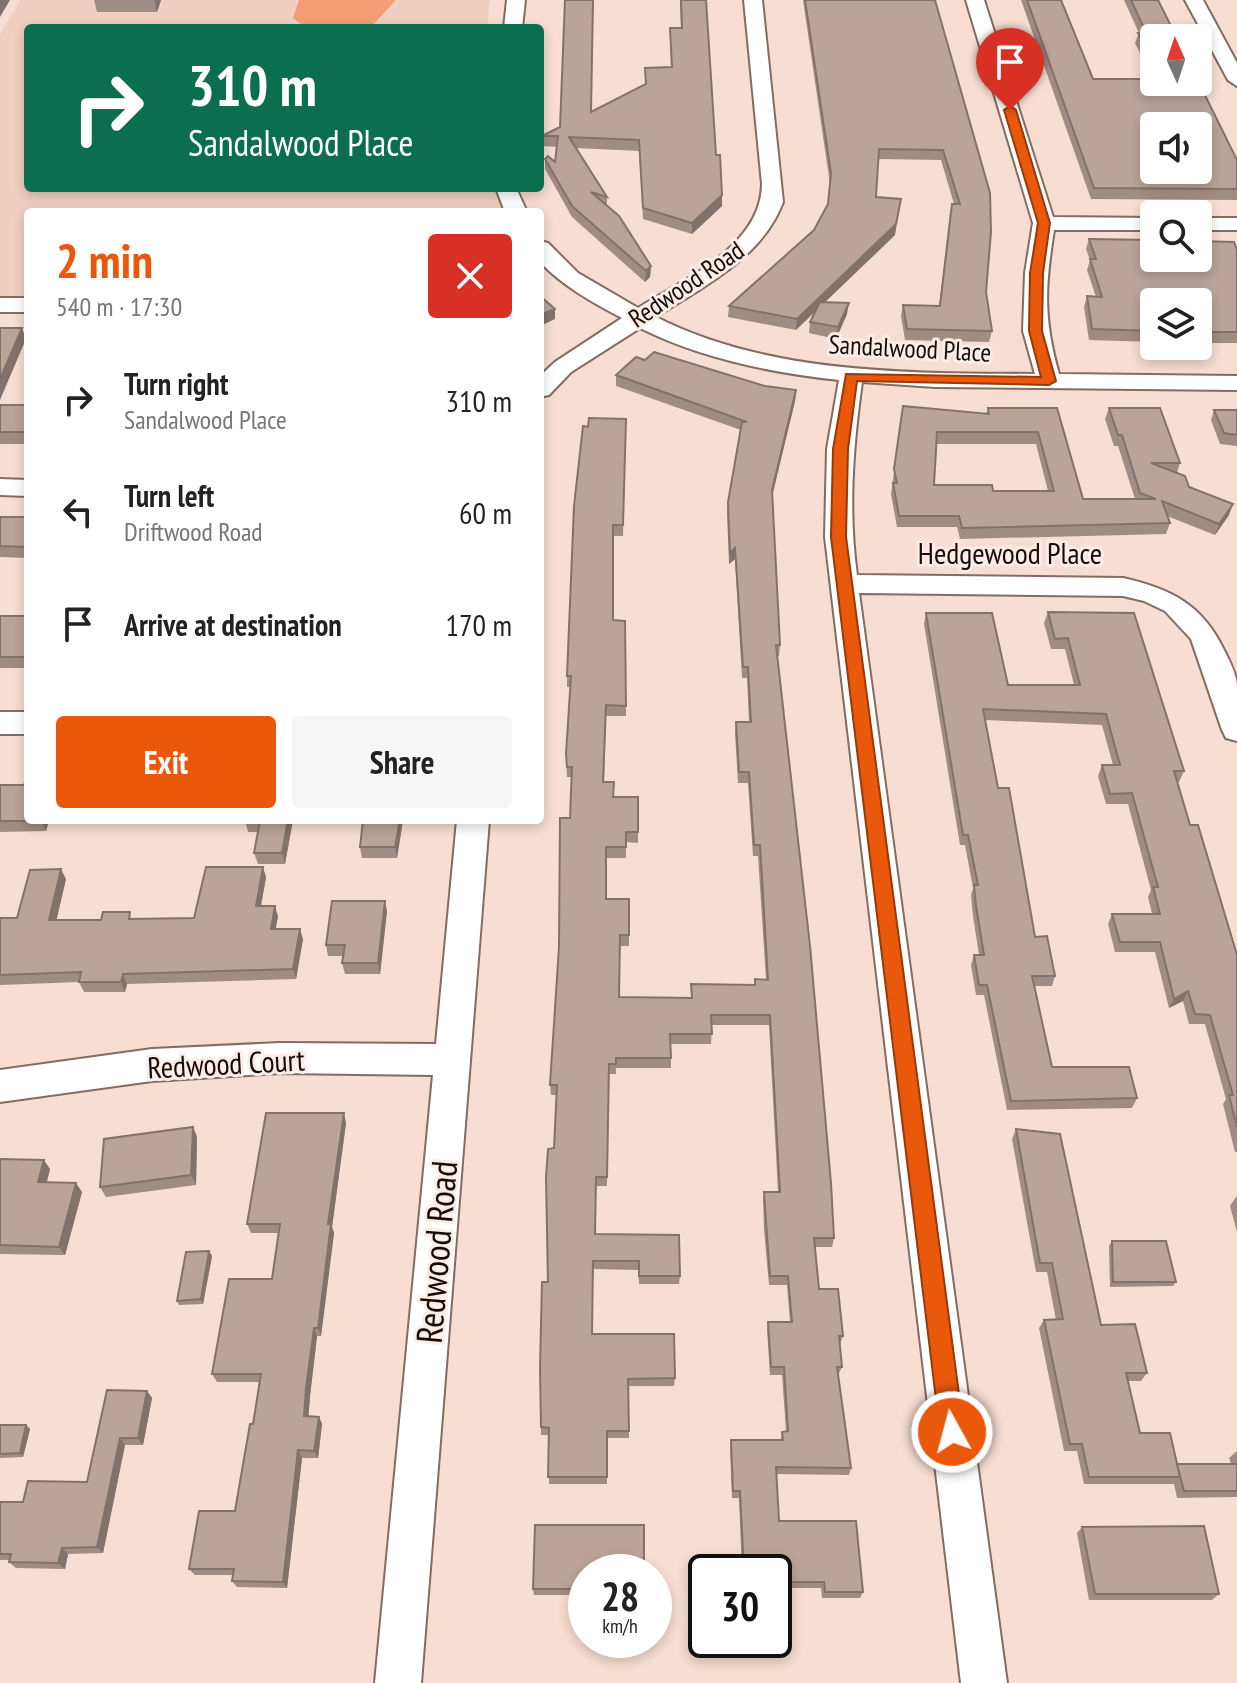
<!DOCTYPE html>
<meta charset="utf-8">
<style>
:root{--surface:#fff;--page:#f6f6f6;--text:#222;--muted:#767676;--accent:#ea580c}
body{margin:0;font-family:"PT Sans Narrow",sans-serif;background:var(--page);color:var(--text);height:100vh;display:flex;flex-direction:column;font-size:30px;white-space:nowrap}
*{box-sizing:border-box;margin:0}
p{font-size:26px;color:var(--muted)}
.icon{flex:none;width:44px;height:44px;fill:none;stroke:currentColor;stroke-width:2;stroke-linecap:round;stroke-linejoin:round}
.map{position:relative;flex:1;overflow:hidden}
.sheet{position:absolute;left:24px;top:208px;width:520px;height:616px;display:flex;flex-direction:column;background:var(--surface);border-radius:8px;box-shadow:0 4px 12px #0003}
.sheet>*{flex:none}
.guide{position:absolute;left:24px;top:24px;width:520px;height:168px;border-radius:8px;box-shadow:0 4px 12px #0003;background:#0b6e4f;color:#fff;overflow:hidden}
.needle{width:52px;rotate:357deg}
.fabs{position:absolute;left:1140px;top:24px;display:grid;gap:16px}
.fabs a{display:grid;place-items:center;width:72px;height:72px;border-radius:8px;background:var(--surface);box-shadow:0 4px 12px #0003;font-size:40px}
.speed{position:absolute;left:568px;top:1554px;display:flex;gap:16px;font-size:40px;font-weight:700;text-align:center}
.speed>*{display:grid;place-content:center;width:104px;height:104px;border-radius:50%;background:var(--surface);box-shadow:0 4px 12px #0003;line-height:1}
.speed small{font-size:20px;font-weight:400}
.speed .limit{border:4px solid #111;border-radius:12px;background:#fff;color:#111}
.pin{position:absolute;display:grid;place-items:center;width:68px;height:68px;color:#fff;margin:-82px -34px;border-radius:50% 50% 50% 0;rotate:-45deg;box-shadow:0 0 8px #0007}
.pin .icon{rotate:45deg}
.me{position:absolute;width:88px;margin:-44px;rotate:353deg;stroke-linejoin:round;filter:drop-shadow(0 0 6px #0008)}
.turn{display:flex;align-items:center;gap:28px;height:168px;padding:0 32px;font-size:36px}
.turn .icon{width:104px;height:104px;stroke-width:2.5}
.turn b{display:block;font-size:56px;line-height:68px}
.round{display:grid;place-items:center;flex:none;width:84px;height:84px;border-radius:8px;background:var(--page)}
.summary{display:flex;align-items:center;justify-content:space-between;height:136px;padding:0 32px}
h1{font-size:48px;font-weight:700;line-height:60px;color:var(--accent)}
.button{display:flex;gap:16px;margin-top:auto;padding:16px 32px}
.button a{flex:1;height:92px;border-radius:8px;background:var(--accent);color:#fff;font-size:32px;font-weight:700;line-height:92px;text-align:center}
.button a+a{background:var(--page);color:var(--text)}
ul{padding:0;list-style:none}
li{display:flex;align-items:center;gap:24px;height:112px;padding:0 32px}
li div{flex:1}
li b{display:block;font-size:30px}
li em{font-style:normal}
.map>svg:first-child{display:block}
.built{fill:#f0cfc1}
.green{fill:#f59c75}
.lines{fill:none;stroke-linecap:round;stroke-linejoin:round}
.minor-casing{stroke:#836c63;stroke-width:4}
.minor{fill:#fff;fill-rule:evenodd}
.wall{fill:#a18c84;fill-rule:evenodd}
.shaded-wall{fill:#83726b}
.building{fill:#bba399;stroke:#83726b;stroke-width:2;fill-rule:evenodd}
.route{fill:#ea580c;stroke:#983908;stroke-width:2}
.labels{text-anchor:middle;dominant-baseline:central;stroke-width:6;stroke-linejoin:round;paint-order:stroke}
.far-street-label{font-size:26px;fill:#150c09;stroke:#fdede6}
.street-label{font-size:30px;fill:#150c09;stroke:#fdede6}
.near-street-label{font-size:36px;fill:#150c09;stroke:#fdede6}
</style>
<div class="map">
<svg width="1237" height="1683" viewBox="0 0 1237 1683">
<rect width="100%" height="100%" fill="#f7ddd2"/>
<path class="built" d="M20 0H490L487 28H28V188H506L516 212H28V305H0V34Z"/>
<path class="green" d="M299 0H396L370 28 301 24 293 18Z"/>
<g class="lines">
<defs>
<g id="minor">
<path d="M507 0H525L522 28H504Z"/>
<path d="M744 0H762L783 202C762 258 704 286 656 317 770 375 910 373 1035 374L1023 331 1025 273 1033 223 966 0H984L1053 217 1154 218V230H1054C1045 286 1043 318 1059 374L1237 376V390L935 387 862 382C853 447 848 510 857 575L1123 578C1171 589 1202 604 1224 650 1229 660 1236 673 1237 685 1237 703 1237 723 1237 741L1226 738 1222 730 1191 639 1165 611 1144 601 1123 596 859 593 1007 1683H961L825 537 827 449 839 380C772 373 700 358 640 328L571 372 549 395 540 397V376L555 362 622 318C593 303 563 286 540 262V241L548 243 578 273 638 308C684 279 761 247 762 184Z"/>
<path d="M1185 0H1203L1237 63V86L1228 80Z"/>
<path d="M496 188H516L527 212H505Z"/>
<rect x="1198" y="218" width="39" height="12"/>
<rect x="0" y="298" width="28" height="14"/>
<path d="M0 479 28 480V496L0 495Z"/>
<rect x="0" y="712" width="28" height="22"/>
<path d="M457 820H489L421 1683H375L433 1075 280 1073 152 1081 0 1102V1070L152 1049 280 1043 436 1044Z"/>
</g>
</defs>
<use href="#minor" class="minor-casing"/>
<use href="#minor" class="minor"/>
</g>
<g class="wall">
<path d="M94 0H161L157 12H97Z"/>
<path d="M680 0H706L716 155 722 195V206L692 234 643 219 639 151 576 148 607 197V206L651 266 650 277 645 282 572 217 545 169V159L555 162 557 147 543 146 542 136 645 85V68L671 67 670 28H681Z"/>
<path d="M803 0H935L986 292 992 331 989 342 905 340 901 316 903 305 939 306 950 214 952 204H954L941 160 878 159 876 197 895 235 825 302 847 314 836 339 809 333 810 322 815 311 796 330 728 317 729 306 814 230 828 204 830 184Z"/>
<path d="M1021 0H1061L1093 79H1153L1135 43 1139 33 1124 0H1158L1154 38V82L1237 160V200L1091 199Z"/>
<path d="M1089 239 1237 250V343H1198V302H1154V342L1089 340 1084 307 1087 296 1096 297 1087 270 1090 260 1086 249Z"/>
<path d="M645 360 765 386 796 390 795 401 772 495 780 645 779 656H777L834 1238 832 1247H815L819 1289 843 1336 840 1344 842 1367 838 1375 851 1468 849 1475 776 1474 779 1521 863 1592 860 1598H822L821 1588H774V1572H742L739 1498H732L730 1447 731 1440H781L782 1432 786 1431 782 1375H770L767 1330 768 1322H790L787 1285H769L764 1230 763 1200 764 1192H778L769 1025H712L711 1044H671V1068H616V1074H609L607 1186H596V1234L680 1276 679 1284H639L638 1270 593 1269 592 1334 675 1378 674 1386H628L629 1438H607V1484H549V1435H541V1427L557 1095H551L550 1085 570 818 572 777H567L566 754 570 687H567V676L588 427 626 419 623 536H613V620L625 621 626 716H606L604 782 613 797H638V843L626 842V858H606V899H629V946H620V997L691 998V984L754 985 755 979 766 980 758 856H753L748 783H738L735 733 736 722H749L747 678H742L735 559 729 564 727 513 728 502 741 430 616 386V375Z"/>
<rect x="0" y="405" width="28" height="39"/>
<path d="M903 406 986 414 988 408H1057L1083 499H1135L1118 446H1114L1105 419 1109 408 1180 463 1177 473 1189 487 1229 515 1215 535 1167 516 1170 523 1166 534 960 539 957 527H897L891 494ZM937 444H1036L1048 491H993L934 485Z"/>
<path d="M1214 410H1237V446L1220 444 1211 420Z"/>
<path d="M0 517H28V558L0 557Z"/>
<path d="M1048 612 1184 771 1179 782H1177L1190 825 1237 955V1152H1235L1223 1104 1226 1099 1205 1024H1189L1183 1001 1169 1008 1155 952H1115L1108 924 1112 914H1152L1148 897 1151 890 1128 804H1106L1098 776 1102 765H1113L1102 725 985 720 998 788 1035 937 1055 976 1052 986H1035L1052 1067 1137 1098 1132 1108 1007 1110 984 995H976L971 965 974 955H979L973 916 971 895 973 888 965 845H960L924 624 926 613 1008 685H1074L1065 649H1051L1044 623Z"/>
<rect x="0" y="616" width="28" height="52"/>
<path d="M0 785H24L28 820H49L46 831 0 832Z"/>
<path d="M52 820H105V821Z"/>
<path d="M245 820H293L285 864H258L254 853 258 832H248Z"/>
<path d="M363 820H403L397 858H362L360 847Z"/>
<path d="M266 877 261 906 278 916 275 929 303 939 296 979 127 984 125 992H84L79 982 0 985V918H17L66 879 56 920 194 918Z"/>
<path d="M387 911 380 974H345L342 963 343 956H328L326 945Z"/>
<path d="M346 1123 332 1227 334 1233 321 1336H317L310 1396 308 1416 319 1417 322 1424 318 1458H302L287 1588 237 1587 232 1581 233 1575H195L189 1569 235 1511 253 1424 259 1382H217L212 1374 272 1279 278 1233H251L247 1224Z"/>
<path d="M193 1127 197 1137 196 1185 106 1197 100 1187Z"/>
<path d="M1016 1129 1101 1325 1147 1373 1141 1381H1128L1140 1433 1177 1464H1231L1229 1458 1237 1451V1497L1177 1498 1174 1484H1084L1077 1451H1064L1039 1328 1044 1320H1056L1047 1272H1036L1012 1139Z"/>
<path d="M0 1159 50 1169 47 1182 82 1192 65 1255 0 1254Z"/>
<path d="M1236 1197H1237V1232L1230 1206Z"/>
<path d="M1112 1241 1176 1282 1173 1286 1110 1287 1109 1246Z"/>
<path d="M209 1251 212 1256 203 1304 179 1305 177 1301Z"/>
<path d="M147 1391 152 1398 143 1445H125L103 1553 68 1554 65 1569 16 1568 9 1562V1560H0V1502H23L87 1482Z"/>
<path d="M0 1425H26L30 1429 23 1457 0 1458Z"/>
<path d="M1082 1527 1219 1594 1212 1600H1089L1077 1533Z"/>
<path d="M586 1572V1595H534L533 1589Z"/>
</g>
<g class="shaded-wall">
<path d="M0 0H10L0 17Z"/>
<path d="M154 0H161L157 12Z"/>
<path d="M722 195V206L692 234V223Z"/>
<path d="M901 199 895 235 796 330 797 319Z"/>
<path d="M651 266 650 277 645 282 646 271Z"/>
<path d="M849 303 847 314 836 339 838 327Z"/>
<path d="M555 309V319L540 326V315Z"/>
<path d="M22 328 26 339 0 400V379Z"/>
<path d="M796 390 795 401 771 501 772 490Z"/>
<path d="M1233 504 1229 515 1215 535 1219 524Z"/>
<path d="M735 548V559L729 564 730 553Z"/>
<path d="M41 820H49L46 831Z"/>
<path d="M288 820H293L285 864 282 853Z"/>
<path d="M400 820H403L397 858 395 847Z"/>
<path d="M263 867 266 877 259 916 256 906Z"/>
<path d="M61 869 66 879 54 931 49 920Z"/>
<path d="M385 901 387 911 380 974 378 963Z"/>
<path d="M275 906 278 916 274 939 271 929Z"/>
<path d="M300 929 303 939 296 979 293 969Z"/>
<path d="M123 974 127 984 125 992 121 982Z"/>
<path d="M1188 991 1183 1001 1169 1008 1174 999Z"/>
<path d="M344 1113 346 1123 332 1227 334 1233 321 1336 318 1328 328 1224Z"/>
<path d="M193 1127 197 1137 196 1185 191 1175Z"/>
<path d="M44 1160 50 1169 44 1191 38 1182Z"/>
<path d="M76 1183 82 1192 65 1255 59 1247Z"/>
<path d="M209 1251 212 1256 203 1304 201 1299Z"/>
<path d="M314 1328 317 1336 310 1396 308 1424 304 1416 306 1388Z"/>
<path d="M147 1391 152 1398 143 1445 138 1438Z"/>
<path d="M319 1417 322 1424 318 1458 314 1451Z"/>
<path d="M26 1425 30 1429 23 1457 20 1453Z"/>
<path d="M120 1438 125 1445 103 1553 97 1547Z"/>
<path d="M298 1450 302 1458 287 1588 283 1582Z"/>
<path d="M62 1548 68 1554 65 1569 58 1563Z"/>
</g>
<g class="building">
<path d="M565 0H593L591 112 646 84 645 68 672 67 670 28H682L681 0H706L716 155H720L722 195 692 223 643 208 639 140 569 137 607 197 591 192 619 216 651 266 646 271 572 206 545 159 548 156 555 162 558 136H542L560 127Z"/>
<path d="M805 0H935L990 193 991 232 986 292 992 331 907 329 903 305 940 306 952 204H960L943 150 879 149 876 197 901 199 896 224 797 319 729 306 814 230 828 204 831 173Z"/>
<path d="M1027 0H1061L1093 79H1154V82H1198V81L1237 160V189L1094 188ZM1154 126H1198V170H1154Z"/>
<path d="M1131 0H1158L1177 38H1154V66L1138 33H1144L1143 26Z"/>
<path d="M1089 239 1154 240V258H1198V241L1234 242 1237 250V332H1198V302H1154V331L1092 329 1087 296 1102 297 1090 259H1096Z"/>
<path d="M540 296 555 309 540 315Z"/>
<path d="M820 302 849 303 838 327 810 322Z"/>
<path d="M0 328H22L0 379Z"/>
<path d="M654 352 765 386 796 390 772 490 780 645H776L810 946 831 1183 834 1238H814L819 1289H838L843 1336H839L842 1367H837L851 1468 776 1467 779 1521H856L863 1592H825L824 1582H774V1572H744L740 1491H733L731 1440H783L782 1432 788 1431 784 1367H771L768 1322H792L788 1276H770L766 1221 764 1192H780L770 1015H711L712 1034H670L671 1058H616V1064H609L607 1177H596L595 1234 679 1235 680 1276H639V1261H593L592 1334H674L675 1378 628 1379 629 1431H607V1477H548L549 1428 541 1427 540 1368 542 1282H548L546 1177 548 1149 554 1148 557 1085H550L559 947 560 818H570L572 767H567L566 754 571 676H567L574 506 583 426 588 427 589 418 626 419 623 525H613V620L625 621 626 706 606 705 603 782H614L613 797H638V832H626V847H606V899H629V935H620L619 997 692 998 691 984 755 985V979L768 980 760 845H754L749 772H739L736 722H751L748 667H743L735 548 730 553 728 502 742 422H747L616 375 636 357 645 360Z"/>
<rect x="0" y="405" width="28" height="27"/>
<path d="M903 406 989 414 988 408H1057L1083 499H1156L1140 493 1122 435H1118L1109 408H1160L1180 463H1151L1185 476 1189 487 1233 504 1219 524 1162 501 1170 523 962 528 959 516H899L893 483H897L894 469ZM937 432H1038L1054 491H993L992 485H934Z"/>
<path d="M1214 410H1237V435L1224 433Z"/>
<path d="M0 517H28V547L0 546Z"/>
<path d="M1048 612 1134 613 1184 771H1174L1190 825H1198L1237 955V1127L1229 1095H1233L1210 1015 1195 1014 1188 991 1174 999 1160 942H1120L1112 914H1160L1153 887H1158L1132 793 1110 794 1102 765H1120L1106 714 983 709 998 788H1009L1035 937 1047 936 1055 976H1032L1052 1067H1129L1137 1098 1011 1101 987 985H979L974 955H984L976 906 974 885H978L968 835H963L926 613H992L1008 685H1080L1068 638 1055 639Z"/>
<rect x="0" y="616" width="28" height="41"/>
<path d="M28 773V820L40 821H0V785H24Z"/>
<path d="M245 820H288L282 853H254L260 821Z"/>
<path d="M363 820H400L395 847H360Z"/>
<path d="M206 867H263L256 906H275L271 929H300L293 969 123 974 121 982H79L81 972 0 975V918H17L30 870 61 869 49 920H101L103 912H130L129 919 194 918Z"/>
<path d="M332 901H385L378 963H342L345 945H326Z"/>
<path d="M266 1113H344L328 1224H331L318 1328H314L306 1388 304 1416 319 1417 314 1451 298 1450 283 1582 232 1581 234 1569H189L199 1511H235L250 1424H253L261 1374H212L229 1279H272L280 1224H247Z"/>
<path d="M193 1127 191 1175 100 1187 104 1139Z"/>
<path d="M1016 1129 1060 1134 1101 1325 1135 1324 1147 1373H1126L1140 1433H1170L1180 1477H1089L1082 1444H1070L1044 1320 1063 1319 1052 1263H1040Z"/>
<path d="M0 1159 44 1160 38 1182 76 1183 59 1247 0 1245Z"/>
<path d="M1112 1241H1166L1176 1282H1113Z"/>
<path d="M209 1251 201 1299 177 1301 186 1252Z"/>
<path d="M107 1390 147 1391 138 1438H120L97 1547 62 1548 58 1563 9 1562 11 1554H0V1502H23L28 1481 87 1482Z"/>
<path d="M0 1425H26L20 1453 0 1454Z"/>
<path d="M1177 1464H1237V1491H1184Z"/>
<path d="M535 1525H644V1572H586V1589H533Z"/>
<path d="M1204 1526 1219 1594H1095L1082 1527Z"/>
</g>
<path class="route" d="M1010 106 1016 110 1050 223 1043 273 1042 331 1056 381 1049 385 857 381 848 449 846 537 964 1432 960 1441 952 1444 944 1441 940 1432 831 537 833 449 846 374 1041 377 1029 331 1030 273 1038 223 1004 110Z"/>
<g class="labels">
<g class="far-street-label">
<text transform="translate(686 284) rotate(-34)">Redwood Road</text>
<text transform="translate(910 348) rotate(3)">Sandalwood Place</text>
</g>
<g class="street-label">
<text x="1010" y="552">Hedgewood Place</text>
<text transform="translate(226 1063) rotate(-3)">Redwood Court</text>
</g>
<g class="near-street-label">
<text transform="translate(436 1252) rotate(-85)">Redwood Road</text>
</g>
</g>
</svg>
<div class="fabs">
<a><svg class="needle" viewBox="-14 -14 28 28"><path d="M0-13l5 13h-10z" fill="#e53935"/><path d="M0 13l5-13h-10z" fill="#767676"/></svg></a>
<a><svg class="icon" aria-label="sound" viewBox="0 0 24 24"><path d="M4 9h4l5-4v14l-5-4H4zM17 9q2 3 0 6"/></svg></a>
<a><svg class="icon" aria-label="search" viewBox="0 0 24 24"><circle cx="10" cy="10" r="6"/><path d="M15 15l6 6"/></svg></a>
<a><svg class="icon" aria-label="layers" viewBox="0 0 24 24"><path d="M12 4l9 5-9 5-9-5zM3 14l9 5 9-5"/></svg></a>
</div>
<div class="speed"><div>28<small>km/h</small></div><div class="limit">30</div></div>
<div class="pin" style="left:1010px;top:110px;background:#d93025"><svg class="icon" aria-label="arrive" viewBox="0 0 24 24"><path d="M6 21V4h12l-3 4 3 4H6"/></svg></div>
<svg class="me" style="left:952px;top:1432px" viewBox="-20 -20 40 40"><circle r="17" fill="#ea580c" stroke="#fff" stroke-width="3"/><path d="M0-11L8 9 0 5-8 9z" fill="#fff"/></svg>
<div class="guide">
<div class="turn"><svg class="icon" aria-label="right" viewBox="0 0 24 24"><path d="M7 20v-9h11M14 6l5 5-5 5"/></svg><div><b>310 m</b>Sandalwood Place</div></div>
</div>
<section class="sheet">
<div class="summary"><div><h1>2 min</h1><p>540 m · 17:30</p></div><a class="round" style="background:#d93025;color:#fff"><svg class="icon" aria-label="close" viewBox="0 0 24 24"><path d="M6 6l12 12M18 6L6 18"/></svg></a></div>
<ul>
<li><svg class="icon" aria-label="right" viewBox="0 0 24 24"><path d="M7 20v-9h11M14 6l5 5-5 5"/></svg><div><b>Turn right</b><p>Sandalwood Place</p></div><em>310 m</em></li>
<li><svg class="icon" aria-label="left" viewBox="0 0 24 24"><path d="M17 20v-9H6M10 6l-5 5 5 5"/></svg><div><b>Turn left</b><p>Driftwood Road</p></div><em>60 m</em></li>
<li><svg class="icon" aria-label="arrive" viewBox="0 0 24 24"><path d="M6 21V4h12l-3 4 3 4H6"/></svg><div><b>Arrive at destination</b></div><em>170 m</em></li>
</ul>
<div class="button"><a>Exit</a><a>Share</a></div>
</section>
</div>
